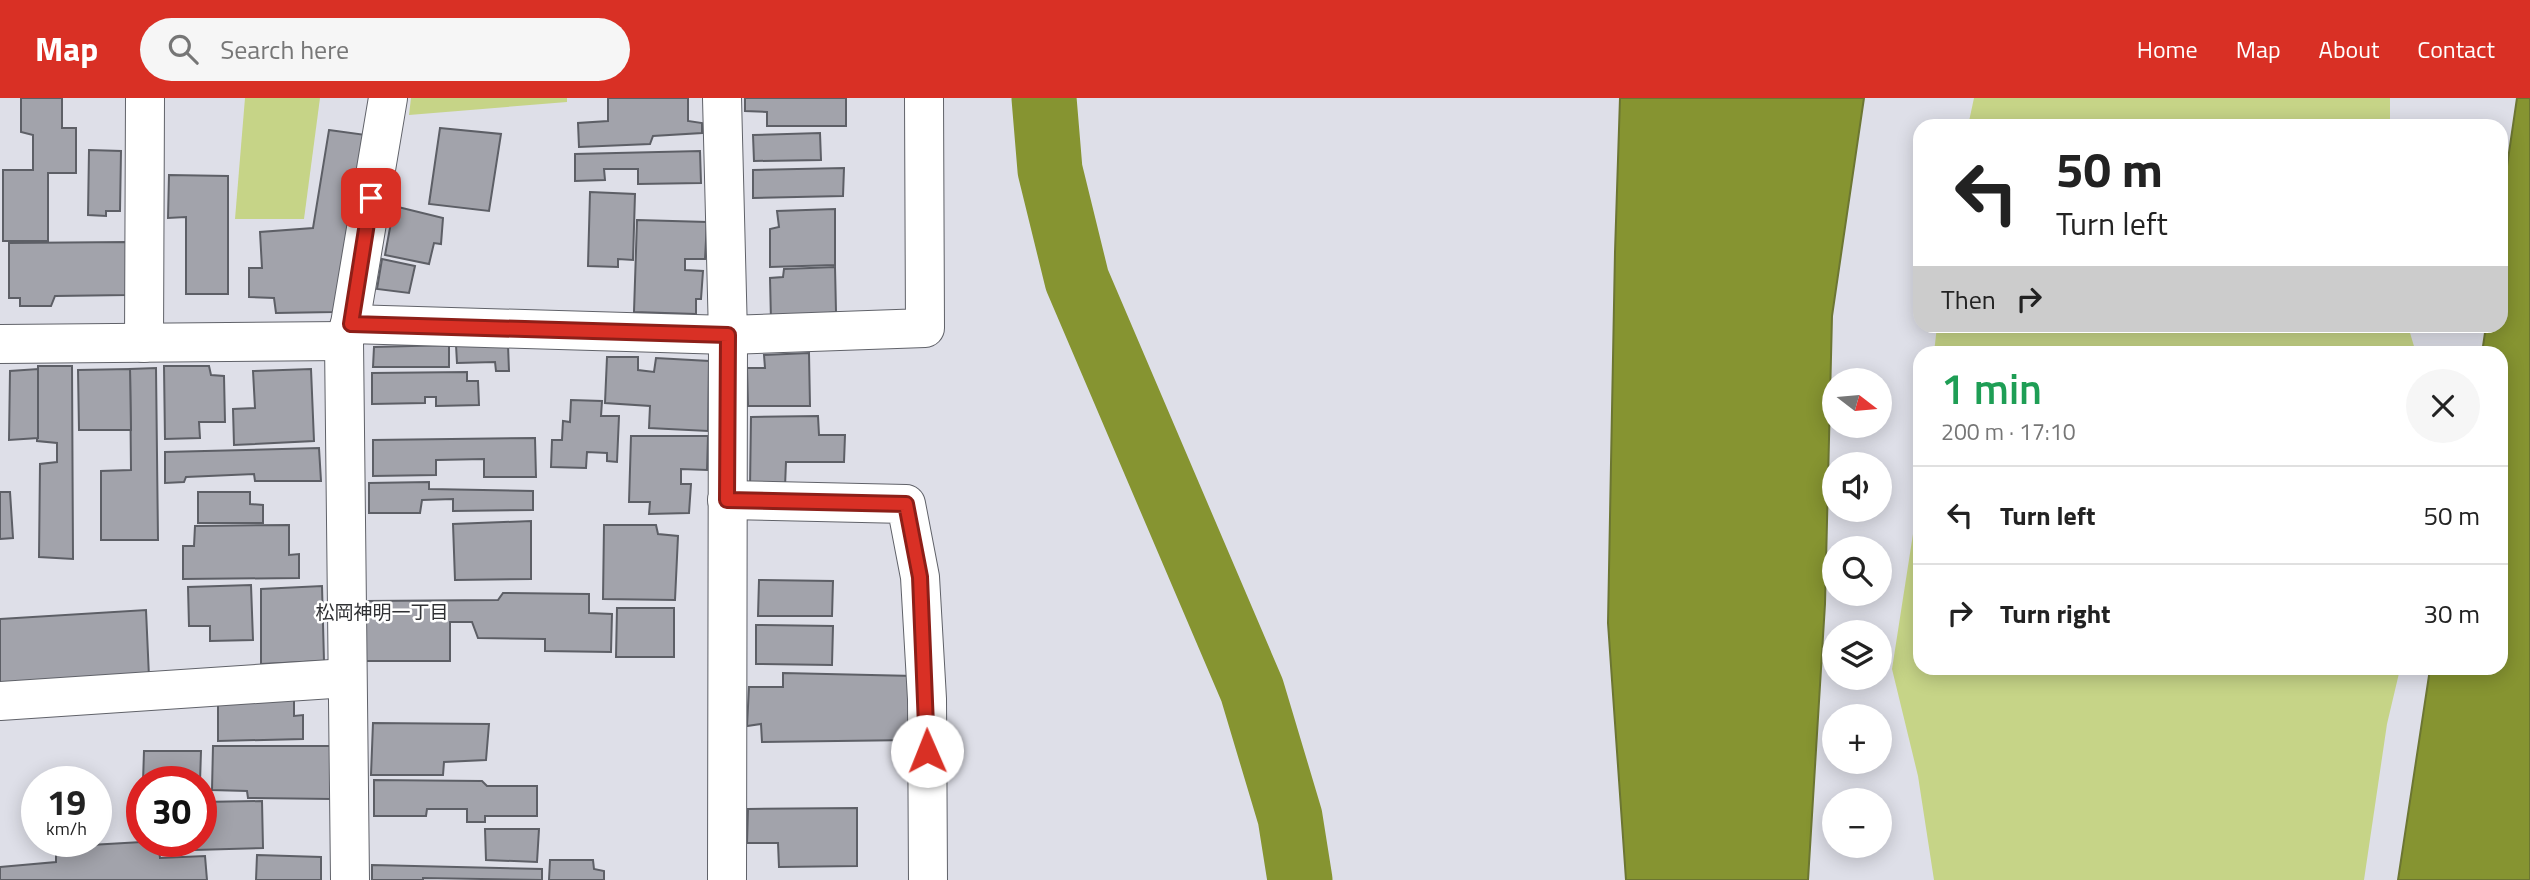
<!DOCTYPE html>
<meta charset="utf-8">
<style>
:root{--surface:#fff;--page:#f6f6f6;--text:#222;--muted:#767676;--line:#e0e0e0;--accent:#d93025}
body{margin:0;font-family:"Titillium Web","Noto Sans JP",sans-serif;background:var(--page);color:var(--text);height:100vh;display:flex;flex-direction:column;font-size:26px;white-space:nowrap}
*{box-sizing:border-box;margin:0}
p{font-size:23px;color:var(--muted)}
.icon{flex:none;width:38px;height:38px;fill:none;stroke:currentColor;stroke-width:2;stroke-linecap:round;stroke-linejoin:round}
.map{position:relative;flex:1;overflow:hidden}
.drawer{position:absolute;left:1913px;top:248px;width:595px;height:329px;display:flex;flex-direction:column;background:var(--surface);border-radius:21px;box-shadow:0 4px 18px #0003}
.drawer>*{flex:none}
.hud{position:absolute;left:1913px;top:21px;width:595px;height:214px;border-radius:21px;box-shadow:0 4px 18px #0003;background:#fff;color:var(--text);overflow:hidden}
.needle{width:46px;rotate:106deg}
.buttons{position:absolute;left:1822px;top:270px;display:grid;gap:14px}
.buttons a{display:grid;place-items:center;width:70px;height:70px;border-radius:50%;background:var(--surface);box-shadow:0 4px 18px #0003;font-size:35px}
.speed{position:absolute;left:21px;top:668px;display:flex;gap:14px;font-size:35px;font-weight:700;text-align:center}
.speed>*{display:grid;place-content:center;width:91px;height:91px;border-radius:50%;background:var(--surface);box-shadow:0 4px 18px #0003;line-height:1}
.speed small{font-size:18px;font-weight:400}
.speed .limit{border:10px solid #d22;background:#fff;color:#111}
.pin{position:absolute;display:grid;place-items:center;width:60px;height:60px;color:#fff;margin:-30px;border-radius:14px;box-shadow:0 4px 10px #0006}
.me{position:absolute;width:77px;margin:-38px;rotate:359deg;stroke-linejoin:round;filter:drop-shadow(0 0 5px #0008)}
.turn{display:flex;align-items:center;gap:24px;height:147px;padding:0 28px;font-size:32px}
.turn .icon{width:91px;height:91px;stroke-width:2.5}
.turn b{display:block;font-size:49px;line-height:60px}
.then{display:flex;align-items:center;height:66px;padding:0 28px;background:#0003;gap:14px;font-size:26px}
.round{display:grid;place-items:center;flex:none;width:74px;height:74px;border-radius:37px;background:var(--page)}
.overview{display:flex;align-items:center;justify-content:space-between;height:119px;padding:0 28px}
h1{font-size:42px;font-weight:600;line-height:52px;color:#1e9e55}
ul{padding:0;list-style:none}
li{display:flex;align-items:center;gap:21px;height:98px;padding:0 28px;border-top:2px solid var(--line)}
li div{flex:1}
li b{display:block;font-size:26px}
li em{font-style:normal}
header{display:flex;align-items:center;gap:42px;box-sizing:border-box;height:98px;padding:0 35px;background:var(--accent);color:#fff}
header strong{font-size:33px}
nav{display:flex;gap:38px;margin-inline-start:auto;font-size:24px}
.search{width:490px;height:63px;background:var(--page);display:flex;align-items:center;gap:18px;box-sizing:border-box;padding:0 24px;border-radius:38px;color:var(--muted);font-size:26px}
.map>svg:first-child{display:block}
.green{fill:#c6d487}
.water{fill:#869431;stroke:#6c7632;stroke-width:2}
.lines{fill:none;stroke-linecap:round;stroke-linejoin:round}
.river{stroke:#869431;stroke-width:65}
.building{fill:#a2a3ab;stroke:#5d5f66;stroke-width:2}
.minor-casing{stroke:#606269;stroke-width:40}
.minor{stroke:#fff;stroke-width:38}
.route-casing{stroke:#8d1f18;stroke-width:18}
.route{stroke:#d93025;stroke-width:12}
.labels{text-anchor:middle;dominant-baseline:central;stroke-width:5;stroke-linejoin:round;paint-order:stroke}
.neighbourhood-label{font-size:19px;fill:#303134;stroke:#fff}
</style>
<header>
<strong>Map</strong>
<div class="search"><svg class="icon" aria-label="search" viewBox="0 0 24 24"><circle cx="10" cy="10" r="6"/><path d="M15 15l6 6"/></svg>Search here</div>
<nav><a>Home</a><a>Map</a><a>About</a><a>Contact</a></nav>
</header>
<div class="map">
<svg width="2530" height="782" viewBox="0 0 2530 782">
<rect width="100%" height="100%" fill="#dedfe8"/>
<g class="green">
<path d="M245 0H320L304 121H235Z"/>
<path d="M411 0H567V4L409 17Z"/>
<path d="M1974 0H2390V28H1968Z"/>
<path d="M1937 228H2408L2416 255H1934Z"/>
<path d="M1920 391V570L2400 571 2387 626 2364 782H1934L1918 678 1892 571Z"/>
</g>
<g class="water">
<path d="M1620 0H1864L1832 218 1825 506 1808 782H1626L1608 525 1615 154Z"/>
<path d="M2517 0H2530V782H2398L2430 571 2501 570V256L2482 255 2486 228H2501V109Z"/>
</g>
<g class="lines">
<path class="river" d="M1044 0 1050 72 1077 182 1252 592 1290 719 1300 782"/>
</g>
<g class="building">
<path d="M21 0H62V30H76V75H48V143H3V72H33V37L21 34Z"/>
<path d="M608 0H688V23L702 25V35L653 38 650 46 579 49 578 25 608 23Z"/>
<path d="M745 0H846V28H767V14L745 13Z"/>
<path d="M440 30 501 36 489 113 429 106Z"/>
<path d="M329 32 366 37 334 214 276 215 274 200 249 199V170H262L260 134 313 130Z"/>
<path d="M820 35 821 62 754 63 753 37Z"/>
<path d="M89 52 121 53 120 113H106V118L88 117Z"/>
<path d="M700 53 701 85 638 86V71H604L605 82 575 83V56Z"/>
<path d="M844 70 843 98 753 100V72Z"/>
<path d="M169 77 228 78V196H186V119L168 120Z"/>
<path d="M590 94 635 96 633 162 618 161V169L588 168Z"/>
<path d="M394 108 443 120 441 146 434 145 429 166 385 157Z"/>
<path d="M835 111V167L770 169V131L779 129 777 113Z"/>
<path d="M637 122 707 124 705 161H685V172L703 173 701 201H696V216L634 214Z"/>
<path d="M126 144 127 197 55 198 51 208H20V200H9V145Z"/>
<path d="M382 161 415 168 409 195 377 191Z"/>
<path d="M835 169 836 214 771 223 770 180 783 179 784 171Z"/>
<path d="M449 247V269H373L374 249Z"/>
<path d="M456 247H508L509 273H496L495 264 457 265Z"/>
<path d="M809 255 810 308H748L747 270H765L764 257Z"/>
<path d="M607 259H638V272L654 274 656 260 709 263 708 333 649 330 650 308 605 305Z"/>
<path d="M38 268H72L73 461 39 459 40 366 57 364V345L37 343Z"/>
<path d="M164 268H209L211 277 224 278 225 324H199L200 340 165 341Z"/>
<path d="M156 270 158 442H101V373L131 372 130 271Z"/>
<path d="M38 271V340L9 342 10 273Z"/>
<path d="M130 271 131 332H79L78 272Z"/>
<path d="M311 271 314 343 234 347 233 311 255 310 253 273Z"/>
<path d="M467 274V283H478L479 307 436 308V299H425V305L372 306V275Z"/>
<path d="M571 302 602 303 601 318H619L617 364 607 363V355L587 354 586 370 551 369 552 342H562L563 323 570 324Z"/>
<path d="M818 318 819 337H845L844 364H786L785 389 750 390 751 319Z"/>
<path d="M631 338H708L707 372 681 371V386H691L689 415 649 416 650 404H629Z"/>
<path d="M535 340 536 379H484V361L436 362V377L373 378V342Z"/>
<path d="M319 350 321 383H255L254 376 186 379 184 384 165 385V354Z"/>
<path d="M429 384V391L533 393V412L453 413V401L422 402 420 415H369V385Z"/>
<path d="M0 394H10L13 440 0 441Z"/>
<path d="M198 394H250V406L263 407V425H198Z"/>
<path d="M531 423V481L455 482 453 426Z"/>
<path d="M289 427V457L299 456V480L183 481V448H194L195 428Z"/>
<path d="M604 427H656L658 436 678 438 675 502 603 501Z"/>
<path d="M759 482 833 483 832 518H758Z"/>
<path d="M251 487 253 542 210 543V528H189L188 489Z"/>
<path d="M322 488 324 563 261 566V491Z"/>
<path d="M503 495 589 496V515L612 516 611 554 545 553V541L478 540 472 524H450V563H366V503L498 502Z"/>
<path d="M617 510H674V559H616Z"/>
<path d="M146 512 149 579 0 590V521Z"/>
<path d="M756 527 833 528 832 567 756 566Z"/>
<path d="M783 575 914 578 912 642 762 644 761 626 747 628 749 589H783Z"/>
<path d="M294 600V618L303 617V641L218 643V602Z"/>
<path d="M373 625 489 626 486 662 444 664 443 677H371Z"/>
<path d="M213 648H331V701L248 700 247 693 212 692Z"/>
<path d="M144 653H201L200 684H143Z"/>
<path d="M374 682 482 683 487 688H537V718H485V724H467V711H427L426 718H374Z"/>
<path d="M262 703 263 750 194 752 193 744H201V704Z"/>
<path d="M857 710V768L779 769 778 745H747L748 711Z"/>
<path d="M485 731H539L537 764 486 762Z"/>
<path d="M142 744H158L160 760 205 758 207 782H0V769L56 764V749Z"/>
<path d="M257 757 321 759V782H256Z"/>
<path d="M550 762H593L594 771 604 773V782H549Z"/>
<path d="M372 767 542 771V782L423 780V782H372Z"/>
</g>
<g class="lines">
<defs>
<g id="minor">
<path d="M722 0 728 237 727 782"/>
<path d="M350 226 728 237 925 230 924 0"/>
<path d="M144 245 145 0"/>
<path d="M0 246 344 243"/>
<path d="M727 402 906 406 920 479 927 601 928 782"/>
<path d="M0 603 347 580"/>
<path d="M350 782 344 243 350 226 388 0"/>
</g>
</defs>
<use href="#minor" class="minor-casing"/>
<use href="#minor" class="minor"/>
</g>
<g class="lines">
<defs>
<path id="route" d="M371 100 351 226 728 237 727 402 906 406 920 479 927 653"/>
</defs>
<use href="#route" class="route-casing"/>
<use href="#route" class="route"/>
</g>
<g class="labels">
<g class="neighbourhood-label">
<text x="382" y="513">松岡神明一丁目</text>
</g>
</g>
</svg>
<div class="buttons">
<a><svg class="needle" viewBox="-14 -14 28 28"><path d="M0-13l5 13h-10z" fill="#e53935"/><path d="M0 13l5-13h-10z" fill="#767676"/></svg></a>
<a><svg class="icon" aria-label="sound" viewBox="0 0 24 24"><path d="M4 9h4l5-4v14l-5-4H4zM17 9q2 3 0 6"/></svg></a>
<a><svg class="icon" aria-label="search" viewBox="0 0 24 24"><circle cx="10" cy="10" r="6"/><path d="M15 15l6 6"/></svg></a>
<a><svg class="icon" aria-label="layers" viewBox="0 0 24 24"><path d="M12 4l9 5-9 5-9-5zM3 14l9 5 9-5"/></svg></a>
<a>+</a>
<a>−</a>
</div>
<div class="speed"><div>19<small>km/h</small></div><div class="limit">30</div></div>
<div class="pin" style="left:371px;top:100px;background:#d93025"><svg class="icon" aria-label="arrive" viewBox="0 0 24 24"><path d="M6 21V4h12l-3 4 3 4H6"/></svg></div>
<svg class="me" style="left:927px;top:653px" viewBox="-20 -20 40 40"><circle r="19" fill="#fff"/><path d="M0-13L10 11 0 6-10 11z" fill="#d93025"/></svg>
<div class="hud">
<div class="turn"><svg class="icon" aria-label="left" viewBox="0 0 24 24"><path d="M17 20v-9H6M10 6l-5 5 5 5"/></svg><div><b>50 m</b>Turn left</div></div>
<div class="then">Then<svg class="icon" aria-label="right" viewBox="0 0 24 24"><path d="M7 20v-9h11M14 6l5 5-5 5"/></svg></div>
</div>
<section class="drawer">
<div class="overview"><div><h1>1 min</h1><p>200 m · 17:10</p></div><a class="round"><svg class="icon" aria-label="close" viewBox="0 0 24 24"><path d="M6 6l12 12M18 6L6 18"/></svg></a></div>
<ul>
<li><svg class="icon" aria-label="left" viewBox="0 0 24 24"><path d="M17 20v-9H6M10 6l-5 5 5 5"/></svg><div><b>Turn left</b></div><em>50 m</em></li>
<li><svg class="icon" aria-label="right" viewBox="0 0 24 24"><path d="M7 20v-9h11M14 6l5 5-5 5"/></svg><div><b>Turn right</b></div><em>30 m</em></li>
</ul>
</section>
</div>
